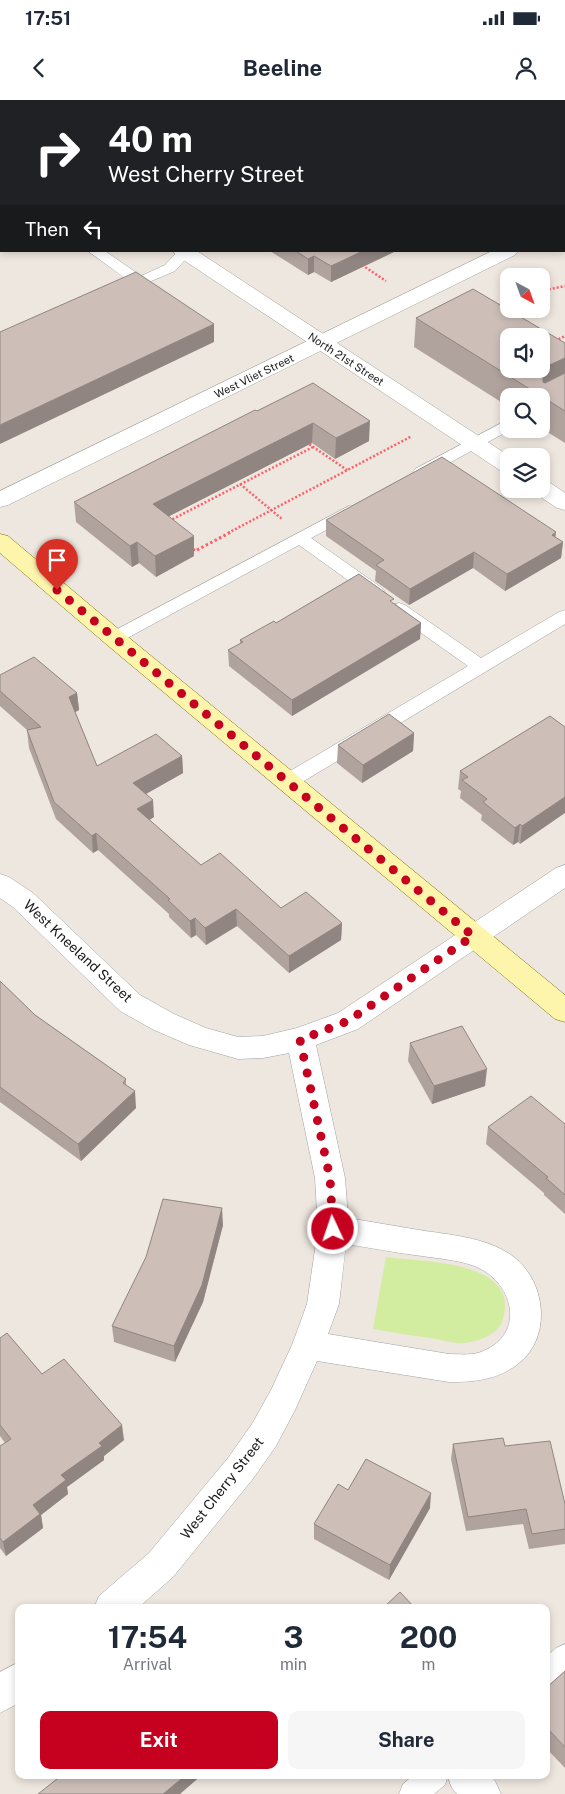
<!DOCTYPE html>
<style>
:root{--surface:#fff;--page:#f6f6f7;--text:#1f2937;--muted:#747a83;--accent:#c6001f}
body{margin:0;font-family:"Public Sans",sans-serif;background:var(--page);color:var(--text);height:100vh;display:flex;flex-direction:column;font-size:19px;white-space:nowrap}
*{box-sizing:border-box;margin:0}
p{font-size:16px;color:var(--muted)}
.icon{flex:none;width:28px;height:28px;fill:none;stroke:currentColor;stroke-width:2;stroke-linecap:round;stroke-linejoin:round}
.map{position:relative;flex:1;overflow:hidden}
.sheet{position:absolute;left:15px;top:1504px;width:535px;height:175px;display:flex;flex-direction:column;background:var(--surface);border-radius:10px;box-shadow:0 2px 8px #0003}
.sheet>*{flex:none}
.top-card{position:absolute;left:0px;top:0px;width:565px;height:152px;box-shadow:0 2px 8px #0003;background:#202124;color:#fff;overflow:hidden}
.needle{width:32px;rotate:139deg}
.buttons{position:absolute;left:500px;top:168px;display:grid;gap:10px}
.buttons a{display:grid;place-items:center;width:50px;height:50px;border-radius:10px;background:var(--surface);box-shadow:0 2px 8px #0003;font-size:25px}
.pin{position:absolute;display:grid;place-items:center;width:42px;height:42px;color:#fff;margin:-51px -21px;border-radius:50% 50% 50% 0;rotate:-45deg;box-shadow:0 0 5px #0007}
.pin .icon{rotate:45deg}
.me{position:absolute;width:55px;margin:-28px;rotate:357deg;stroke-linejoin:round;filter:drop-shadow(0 0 4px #0008)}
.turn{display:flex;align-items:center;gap:18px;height:105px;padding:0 25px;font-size:22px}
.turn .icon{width:65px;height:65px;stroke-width:2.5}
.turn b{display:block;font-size:35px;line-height:42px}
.then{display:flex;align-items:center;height:48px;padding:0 25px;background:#0003;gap:10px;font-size:19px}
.eta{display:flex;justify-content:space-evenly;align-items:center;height:85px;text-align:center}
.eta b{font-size:30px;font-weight:700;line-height:35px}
.action{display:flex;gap:10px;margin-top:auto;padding:10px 25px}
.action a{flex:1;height:58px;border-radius:10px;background:var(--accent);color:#fff;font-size:20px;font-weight:700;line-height:58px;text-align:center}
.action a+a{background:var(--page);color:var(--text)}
.status{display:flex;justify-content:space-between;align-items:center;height:35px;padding:0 25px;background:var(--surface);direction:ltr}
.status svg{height:14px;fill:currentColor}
header{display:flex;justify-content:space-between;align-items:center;height:65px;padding:0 25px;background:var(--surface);font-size:22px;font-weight:700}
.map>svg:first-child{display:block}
.grass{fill:#d2eca0}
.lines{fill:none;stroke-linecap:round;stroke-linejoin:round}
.service-casing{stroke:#a2a2a2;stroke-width:1}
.minor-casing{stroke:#a2a2a2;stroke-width:1}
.tertiary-casing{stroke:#a2a2a2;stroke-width:1}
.secondary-casing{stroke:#746e00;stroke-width:1}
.path-far1{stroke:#ff5f68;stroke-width:2.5;stroke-dasharray:2 2;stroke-linecap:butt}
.path{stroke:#ff5f68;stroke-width:3;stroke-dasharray:2.5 2.5;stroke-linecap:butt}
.service{fill:#fff;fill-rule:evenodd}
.minor{fill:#fff;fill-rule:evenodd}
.tertiary{fill:#fff;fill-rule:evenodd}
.secondary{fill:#fef5ad;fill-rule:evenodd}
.wall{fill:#b0a39e}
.shaded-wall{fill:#908581}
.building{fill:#cdbeb8;stroke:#908581;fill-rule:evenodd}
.route{stroke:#c6001f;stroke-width:9;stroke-dasharray:0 16.2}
.labels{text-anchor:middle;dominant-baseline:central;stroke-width:5;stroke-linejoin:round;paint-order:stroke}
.far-street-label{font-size:11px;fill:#1b1b1b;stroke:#fff}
.street-label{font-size:14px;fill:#1b1b1b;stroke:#fff}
</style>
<div class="status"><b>17:51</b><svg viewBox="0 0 49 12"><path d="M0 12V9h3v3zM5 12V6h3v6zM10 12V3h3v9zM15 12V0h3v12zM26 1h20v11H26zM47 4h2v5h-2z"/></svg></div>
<header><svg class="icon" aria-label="back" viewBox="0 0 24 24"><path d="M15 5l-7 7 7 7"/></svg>Beeline<svg class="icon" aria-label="person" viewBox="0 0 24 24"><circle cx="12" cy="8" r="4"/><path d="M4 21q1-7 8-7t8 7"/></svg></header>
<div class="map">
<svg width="565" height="1694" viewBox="0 0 565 1694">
<rect width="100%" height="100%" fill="#eee7df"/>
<path class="grass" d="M386 1157C423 1162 524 1160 502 1222 497 1235 477 1242 464 1243 456 1244 446 1241 437 1239 416 1236 395 1233 373 1229Z"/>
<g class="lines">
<defs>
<g id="service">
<path d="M88 151H105L141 176 165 165 178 151H193L175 171 123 193 118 192 116 189 118 186 129 181Z"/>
<path d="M509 319V329H512L427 375H415L413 372 415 369Z"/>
<path d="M349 406 355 407 357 411 355 415 311 438 382 488 385 492 382 496 376 497 370 496 299 445 120 542 114 544 108 542 105 538 108 534Z"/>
<path d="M399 503 405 505 481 558 559 512 565 510V524L294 687 287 689 280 687 278 682 280 677 468 566 393 513 390 509 393 505Z"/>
<path d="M565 1544V1574L555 1583 546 1587V1557L556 1548Z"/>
<path d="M414 1675H448L445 1685 434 1694H399L403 1684Z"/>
</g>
<g id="minor">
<rect x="0" y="25" width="1" height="11"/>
<path d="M564 59 565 60V72L564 71Z"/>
<path d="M173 151H197L509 356V373L501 371 176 155Z"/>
<path d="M541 380 549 382 565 393V410L557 408 533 392 531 389H541Z"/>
<path d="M565 765V788L358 929 316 945 345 1078 348 1118C372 1122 395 1126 419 1130 450 1135 485 1137 511 1155 546 1179 553 1237 518 1264 497 1280 474 1282 449 1282L317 1261 295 1310 276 1346 252 1380 173 1477 138 1508H94L99 1496 149 1453 228 1358 252 1324 271 1290 292 1245 307 1204 318 1129 315 1078 289 953 263 958 238 959 189 945 154 930 120 911 13 807 0 798V774L9 777 33 793 140 895 174 914 206 928 238 937 263 936 297 928 338 913 556 768ZM346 1144C372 1148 397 1153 422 1156 441 1159 462 1160 479 1168 514 1185 525 1234 483 1251 474 1256 459 1254 449 1254L328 1234 339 1204Z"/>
<path d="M19 1562V1603L0 1613V1572Z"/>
<path d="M447 1675H490L495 1681 501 1694H457L452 1688Z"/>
</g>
<g id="tertiary">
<path d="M565 117V130H564V118Z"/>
<path d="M492 151H518L515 155 8 405 0 407V391Z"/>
</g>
<path id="secondary" d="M0 434 8 436 122 532 565 895V922L555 919 106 544 0 453Z"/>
</defs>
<use href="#service" class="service-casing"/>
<use href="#minor" class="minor-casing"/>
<use href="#tertiary" class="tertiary-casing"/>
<use href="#secondary" class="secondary-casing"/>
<g class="path-far1">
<path d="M362 165 386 181"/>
<path d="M541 191 565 186"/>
<path d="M518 209 520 220"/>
<path d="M555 241 565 236"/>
<path d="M306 342 347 370"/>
<path d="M240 384 282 419"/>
<path d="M169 421 313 347"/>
<path d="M228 433 412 336"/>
</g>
<path class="path" d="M193 449 195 451 231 432"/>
<use href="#service" class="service"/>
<use href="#minor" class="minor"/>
<use href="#tertiary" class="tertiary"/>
<use href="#secondary" class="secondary"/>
</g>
<g class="wall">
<path d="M270 151H396L331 182 314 172 308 175Z"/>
<path d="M416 218 565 243V343L541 328V296H509V307L414 247Z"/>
<path d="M313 283 369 341 335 359 312 343 169 416 194 456 156 477 139 463 132 467 76 422 74 402Z"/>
<path d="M326 420 555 437 563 442 561 458 505 491 473 468 409 505 375 481 376 471 326 436Z"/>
<path d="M394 503 421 523 420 539 292 616 229 566 228 550 240 544V540L276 523Z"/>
<path d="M0 575 77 593 79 610 75 612 97 666 182 656 183 673 146 694 154 717 149 720 201 765 281 808 342 823 341 840 289 873 237 826 206 845 196 835 191 838 169 817V814L98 750 93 753 56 719 29 648 27 630 0 606Z"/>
<path d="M550 616 520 744 518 742 513 745 481 720 482 715 460 698 461 691 458 689 460 671Z"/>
<path d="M414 633 413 651 362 683 337 663 338 645Z"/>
<path d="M0 881 35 915 126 979V985L136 1008 81 1061 0 1002Z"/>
<path d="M410 943 485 986 432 1004 408 961Z"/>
<path d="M565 1024V1114L544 1095V1093L486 1044 488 1027Z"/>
<path d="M223 1125 203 1202 175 1262 114 1242 112 1226Z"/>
<path d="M0 1238 42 1274 124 1340 104 1356V1360L67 1387 68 1394 41 1415 43 1428 6 1456 0 1448V1346L5 1343 0 1336Z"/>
<path d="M453 1344 505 1346 565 1404V1444L529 1449 523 1424 466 1431 451 1359Z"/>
<path d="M348 1390 430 1408 389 1480 314 1439V1424Z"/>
<path d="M565 1571V1668L546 1648V1588Z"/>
</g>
<g class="shaded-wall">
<path d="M429 0H462L459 1H426Z"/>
<rect x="0" y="104" width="1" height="24"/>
<path d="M363 151H396L331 182V166Z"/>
<path d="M314 156V172L308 175V159Z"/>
<path d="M214 224V242L0 344V325Z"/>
<path d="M565 258V286L540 295 543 268Z"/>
<path d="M370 321 369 341 335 359 336 338Z"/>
<path d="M313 323 312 343 154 424 153 404Z"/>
<path d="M556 432 554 447 563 442 561 458 505 491 507 474 552 435Z"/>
<path d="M194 436V456L156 477 155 456Z"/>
<path d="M137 442 139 463 132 467 130 446Z"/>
<path d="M474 452 473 468 409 505 410 489Z"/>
<path d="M421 523 420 539 292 616V600Z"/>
<path d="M77 593 79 610 70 615 69 597Z"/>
<path d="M414 633 413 651 362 683 363 665Z"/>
<path d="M182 656 183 673 135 700 133 683Z"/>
<path d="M565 697V713L520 744 522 726Z"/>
<path d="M153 700 154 717 138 727 137 709Z"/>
<path d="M520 724 518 742 513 745 515 728Z"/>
<path d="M96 733 98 750 93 753 92 736Z"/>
<path d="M236 809 237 826 206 845 205 828Z"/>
<path d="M195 818 196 835 191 838 190 821Z"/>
<path d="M342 823 341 840 289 873V856Z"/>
<path d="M487 969 485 986 432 1004 434 986Z"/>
<path d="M135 991 136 1008 81 1061 78 1044Z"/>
<path d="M222 1108 223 1125 203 1202 175 1262 174 1246Z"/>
<path d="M122 1325 124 1340 104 1356V1360L67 1387 68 1394 41 1415 43 1428 6 1456 3 1442 33 1405 61 1375 99 1343Z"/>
<path d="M431 1393 430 1408 389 1480 390 1465Z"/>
<path d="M186 1675H202L180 1694H163Z"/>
</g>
<g class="building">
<path d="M147 0H210L212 1H144Z"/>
<path d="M334 0H429L427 1H332Z"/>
<path d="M0 39 1 40V104H0Z"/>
<path d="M296 151H363L331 166 314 156 308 159Z"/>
<path d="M136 172 214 224 0 325V232Z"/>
<path d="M473 189 565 243V258L543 268V282L545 283 565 273V311L416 218ZM509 236H541V269H509Z"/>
<path d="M313 283 370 321 336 338 313 323 153 404 194 436 155 456 137 442 130 446 74 402 255 310 257 311Z"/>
<path d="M442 357 556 432 552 435 563 442 507 474 474 452 410 489 376 465 384 460 326 420Z"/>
<path d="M359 474 394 499 390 501 421 523 292 600 228 550 243 542 240 540 274 521 276 523Z"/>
<path d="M34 557 77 593 69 597 97 666 156 634 182 656 133 683 153 700 137 709 201 765 220 753 281 808 306 792 342 823 289 856 236 809 205 828 195 818 190 821 168 800 170 799 96 733 92 736 54 702 27 630 41 627 0 591V575Z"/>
<path d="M389 614 414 633 363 665 338 645Z"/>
<path d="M550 616 565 627V697L522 726 520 724 515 728 483 702 487 699 462 680 468 677 460 671Z"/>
<path d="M0 881 35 915 126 979 123 983 135 991 78 1044 0 987Z"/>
<path d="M462 926 487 969 434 986 410 943Z"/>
<path d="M531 996 565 1024V1095L546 1078 548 1077 488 1027Z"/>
<path d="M163 1099 222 1108 202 1185 174 1246 112 1226 146 1157Z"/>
<path d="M7 1233 42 1274 64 1259 122 1325 99 1343 102 1346 61 1375 66 1380 33 1405 40 1414 3 1442 0 1438V1346L11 1339 0 1325V1238Z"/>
<path d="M503 1338 505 1346 550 1341 565 1404V1429L532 1434 526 1409 468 1417 453 1344Z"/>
<path d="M366 1359 431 1393 390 1465 314 1424 338 1384 348 1390Z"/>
<path d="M400 1492 415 1508H383Z"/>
<path d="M565 1571V1647L546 1627V1588Z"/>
<path d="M62 1675 71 1676V1675H186L163 1694H38Z"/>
</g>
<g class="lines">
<path class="route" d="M57 490 473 836 348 921 300 940 330 1078 333 1129"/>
</g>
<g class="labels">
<g class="far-street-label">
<text transform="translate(346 259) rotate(33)">North 21st Street</text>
<text transform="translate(254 276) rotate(-26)">West Vliet Street</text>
</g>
<g class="street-label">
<text transform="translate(78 851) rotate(43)">West Kneeland Street</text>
<text transform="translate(222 1388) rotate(-52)">West Cherry Street</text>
</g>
</g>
</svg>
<div class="buttons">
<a><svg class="needle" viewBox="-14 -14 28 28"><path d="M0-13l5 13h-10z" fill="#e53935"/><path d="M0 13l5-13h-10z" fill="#747a83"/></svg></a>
<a><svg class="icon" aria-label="sound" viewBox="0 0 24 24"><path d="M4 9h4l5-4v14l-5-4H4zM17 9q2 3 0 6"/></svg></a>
<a><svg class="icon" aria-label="search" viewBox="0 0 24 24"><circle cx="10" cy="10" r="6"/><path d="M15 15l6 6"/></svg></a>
<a><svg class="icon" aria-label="layers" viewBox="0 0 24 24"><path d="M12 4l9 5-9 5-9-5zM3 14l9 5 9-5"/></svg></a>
</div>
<div class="pin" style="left:57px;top:490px;background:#d93025"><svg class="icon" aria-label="arrive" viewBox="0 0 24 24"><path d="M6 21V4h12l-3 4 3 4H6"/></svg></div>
<svg class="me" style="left:333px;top:1129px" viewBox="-20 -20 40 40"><circle r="17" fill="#c6001f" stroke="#fff" stroke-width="3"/><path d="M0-11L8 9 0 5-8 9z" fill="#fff"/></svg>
<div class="top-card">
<div class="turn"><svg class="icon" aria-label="right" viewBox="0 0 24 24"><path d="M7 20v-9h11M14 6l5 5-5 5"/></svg><div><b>40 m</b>West Cherry Street</div></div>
<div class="then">Then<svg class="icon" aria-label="left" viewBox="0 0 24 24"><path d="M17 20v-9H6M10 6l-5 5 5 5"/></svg></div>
</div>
<section class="sheet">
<div class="eta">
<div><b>17:54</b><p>Arrival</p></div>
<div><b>3</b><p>min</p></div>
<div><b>200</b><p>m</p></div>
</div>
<div class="action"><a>Exit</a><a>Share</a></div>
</section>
</div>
